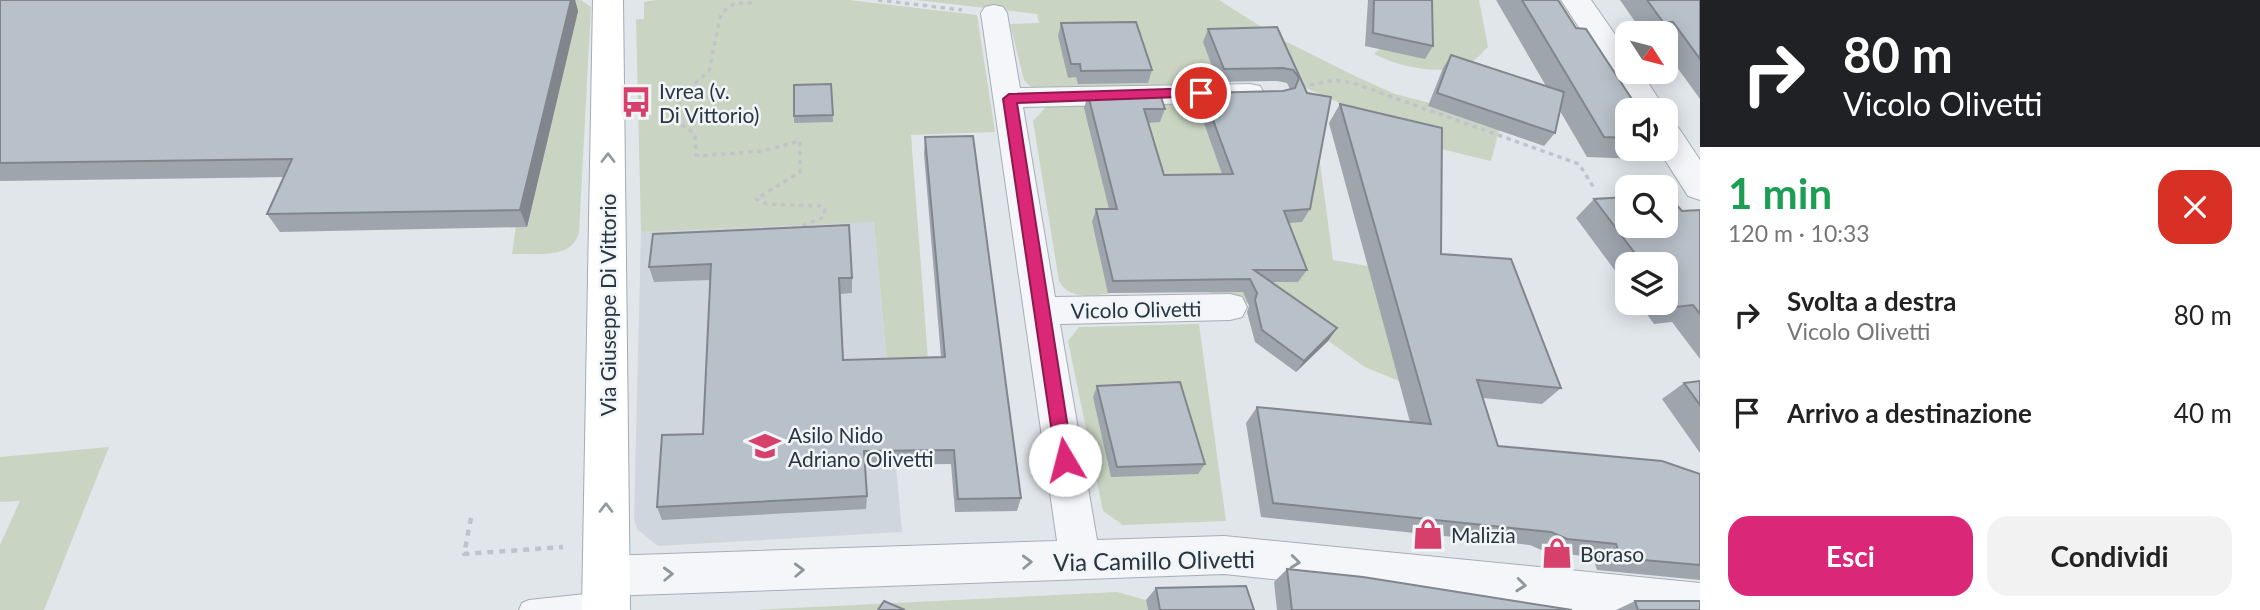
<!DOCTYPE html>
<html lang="it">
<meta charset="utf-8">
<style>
:root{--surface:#fff;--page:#f2f2f2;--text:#222;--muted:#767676;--accent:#db2777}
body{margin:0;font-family:Lato,sans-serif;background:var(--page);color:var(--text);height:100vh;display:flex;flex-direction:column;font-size:26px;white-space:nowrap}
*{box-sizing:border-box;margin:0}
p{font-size:23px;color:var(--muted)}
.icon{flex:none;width:38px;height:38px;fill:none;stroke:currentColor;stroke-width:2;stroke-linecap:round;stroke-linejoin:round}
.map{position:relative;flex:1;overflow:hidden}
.details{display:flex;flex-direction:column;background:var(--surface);width:560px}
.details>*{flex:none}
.guide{background:#202124;color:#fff;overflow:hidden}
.needle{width:46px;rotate:126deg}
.buttons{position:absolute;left:1615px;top:21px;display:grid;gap:14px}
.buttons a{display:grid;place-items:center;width:63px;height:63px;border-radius:14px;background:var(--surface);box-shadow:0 4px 18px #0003;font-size:35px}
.pin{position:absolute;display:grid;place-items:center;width:60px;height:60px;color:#fff;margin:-30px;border:4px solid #fff;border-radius:50%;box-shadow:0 2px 7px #0007}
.me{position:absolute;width:77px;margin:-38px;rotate:352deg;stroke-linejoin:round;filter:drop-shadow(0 0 5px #0008)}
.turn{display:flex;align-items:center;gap:24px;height:147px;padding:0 28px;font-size:32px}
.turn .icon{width:91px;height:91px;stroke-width:2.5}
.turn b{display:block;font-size:49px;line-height:60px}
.round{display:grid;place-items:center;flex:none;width:74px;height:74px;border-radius:21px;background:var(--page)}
.summary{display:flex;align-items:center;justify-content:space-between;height:119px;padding:0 28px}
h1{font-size:42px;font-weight:700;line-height:52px;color:#1e9e55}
.action{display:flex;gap:14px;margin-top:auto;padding:14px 28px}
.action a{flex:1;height:80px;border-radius:21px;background:var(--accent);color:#fff;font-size:28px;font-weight:700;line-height:80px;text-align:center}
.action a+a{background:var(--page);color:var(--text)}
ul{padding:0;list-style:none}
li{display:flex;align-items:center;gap:21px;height:98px;padding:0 28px}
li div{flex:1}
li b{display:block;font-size:26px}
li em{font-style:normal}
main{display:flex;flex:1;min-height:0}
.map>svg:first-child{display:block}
.built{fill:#cfd6dd}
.green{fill:#c9d5c2}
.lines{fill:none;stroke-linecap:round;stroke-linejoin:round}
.service-casing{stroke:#a6aeb6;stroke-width:2}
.minor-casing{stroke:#a6aeb6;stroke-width:2}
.tertiary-casing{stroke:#a6aeb6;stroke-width:2}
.primary-casing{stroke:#a0acb7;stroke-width:2}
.path-far1{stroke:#bfc4ca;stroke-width:3.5;stroke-dasharray:4.5 4.5;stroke-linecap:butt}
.path{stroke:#bfc4ca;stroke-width:4.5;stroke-dasharray:6 6;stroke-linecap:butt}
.service{fill:#f4f6f9;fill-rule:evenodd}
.minor{fill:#f4f6f9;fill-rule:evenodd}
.tertiary{fill:#f4f6f9;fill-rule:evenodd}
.primary{fill:#fff;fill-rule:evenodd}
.wall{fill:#9ea5ad}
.shaded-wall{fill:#81868d}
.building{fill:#b8c0c9;stroke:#81868d;stroke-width:2}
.oneway{stroke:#949aa2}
.oneway2{stroke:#8e969e}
.route{fill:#db2777;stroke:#8e194d;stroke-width:2}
.labels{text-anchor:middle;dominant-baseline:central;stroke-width:5;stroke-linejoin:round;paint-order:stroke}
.poi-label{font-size:21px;fill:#283644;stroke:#f1f5f8;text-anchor:start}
.street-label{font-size:21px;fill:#283644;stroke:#f1f5f8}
.near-street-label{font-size:24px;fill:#283644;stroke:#f1f5f8}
</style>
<main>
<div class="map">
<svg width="1700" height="610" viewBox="0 0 1700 610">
<rect width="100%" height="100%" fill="#e1e6eb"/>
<path class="built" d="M874 221 902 532 658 546 637 529 634 518 641 232Z"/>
<g class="green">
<path d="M548 0H581L591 7 579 233C571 260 536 253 512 254Z"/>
<path d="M656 0H849L977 15 995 132 911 135 929 372 888 374 874 222 641 232 636 19H644V2Z"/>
<path d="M916 0H1219L1279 38 1357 77 1395 94 1430 103 1499 130 1491 161 1391 137V126L1204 42 1219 84 1031 87 1024 80 1010 24 1039 23 1037 14Z"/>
<path d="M1424 0H1479L1488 47C1483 51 1478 58 1472 62 1443 77 1402 68 1374 54L1380 49 1425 58Z"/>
<path d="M1055 105H1206L1307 121 1320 163 1333 260 1368 266 1399 381 1365 367 1296 318 1208 292 1175 188 1151 221 1092 222 1109 294C1091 295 1069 300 1059 281L1033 121 1047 106Z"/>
<path d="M1199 324 1226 521 1123 525 1103 511 1068 341 1079 327Z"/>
<path d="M109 447 44 610H0V545L20 501 0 502V457Z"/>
<path d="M1117 592 1146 600 1148 610H754Z"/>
</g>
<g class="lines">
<defs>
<path id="service" d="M604 592 611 595 614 602 608 610H519L522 603 529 600Z"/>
<path id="minor" d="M994 5 1003 7 1007 13 1020 88 1250 84 1260 86 1264 93 1260 100 1250 102 1023 107 1055 297 1230 294 1242 297 1247 307 1242 317 1230 320 1060 324 1097 540 1224 536 1700 583V610H1570L1224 574 606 596 592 590 586 576 592 562 606 556 1057 541 981 13 985 7Z"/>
<g id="tertiary">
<path d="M1561 0H1591L1628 53V72H1641L1666 110V111L1633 110Z"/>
<path d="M1666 123 1678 127 1700 160V200L1688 196 1658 149H1666Z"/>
</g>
<path id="primary" d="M593 0H623L630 610H582Z"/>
</defs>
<use href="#service" class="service-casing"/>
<use href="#minor" class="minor-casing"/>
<use href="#tertiary" class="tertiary-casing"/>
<use href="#primary" class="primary-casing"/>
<g class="path-far1">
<path d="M878 0 962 10"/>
<path d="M752 3H735L721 13 709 71 680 96 678 122 695 134 696 155 699 156 762 151 800 141V172L756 199 767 204 821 206 825 209 824 217 804 225V233"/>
<path d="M1301 87 1335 80 1353 83 1579 164 1594 188"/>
</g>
<path class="path" d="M471 518 464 554 563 547"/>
<use href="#service" class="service"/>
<use href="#minor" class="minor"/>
<use href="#tertiary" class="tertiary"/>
<use href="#primary" class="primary"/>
</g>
<g class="wall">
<path d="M0 0H575L578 11 527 227 280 232 267 214 284 177 0 181Z"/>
<path d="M1368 0H1432L1433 46 1425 59 1365 46Z"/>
<path d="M1496 0H1558L1628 110V149H1649L1639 159 1587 157 1560 111 1555 133 1544 146 1428 106 1443 68 1451 55 1546 86Z"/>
<path d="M1620 0H1700V99L1666 52V33H1643Z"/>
<path d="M1061 23 1152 70 1148 83 1078 84 1076 77 1068 78 1058 36Z"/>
<path d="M1277 27 1307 93 1310 209 1302 222 1289 223 1307 270 1298 282H1271L1337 328 1328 341 1296 372 1255 342 1247 312 1249 306 1243 292 1108 293 1092 222 1096 209H1109L1084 108 1088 95 1165 109 1160 122 1149 123 1164 175 1222 174 1198 106 1203 93 1283 91 1290 89 1287 83 1277 81 1218 82 1203 42 1208 29Z"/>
<path d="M831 84 833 122 794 123V85Z"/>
<path d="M1340 104 1441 254 1561 388 1542 404 1483 398 1498 446 1700 474V580L1597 570 1593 557 1546 552 1530 545 1261 517 1246 423 1257 407 1410 422 1329 123Z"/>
<path d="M925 137 1021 498 1017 511 955 512 951 464 865 465 867 496 866 509 662 520 657 507 703 434 710 280 654 282 649 267 653 234 852 278V293L840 294 843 360 941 357 924 154Z"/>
<path d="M1594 199 1682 211 1700 210V359L1672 322 1654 324 1639 303H1666V264H1628V288L1576 218Z"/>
<path d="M1700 381V453L1662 399 1684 383Z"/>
<path d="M1097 386 1205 464 1198 474 1111 477 1093 397Z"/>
<path d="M1287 569 1572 610H1277L1274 582Z"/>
<path d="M1156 588 1254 610H1148L1146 600Z"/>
<path d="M1635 601 1700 610H1616Z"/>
</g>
<g class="shaded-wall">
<path d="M571 0H575L578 11 527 227 520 210Z"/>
<path d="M1337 328 1328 341 1296 372 1304 361Z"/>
</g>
<g class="building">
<path d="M0 0H571L520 210 267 214 292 159 0 163Z"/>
<path d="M1374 0H1432L1433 46 1373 33Z"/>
<path d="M1522 0H1558L1576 28 1586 29 1639 110H1628V138L1604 137Z"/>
<path d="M1647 0H1700V59L1673 22H1663Z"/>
<path d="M1136 22 1152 70 1081 71 1080 64H1071L1061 23Z"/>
<path d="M1277 27 1307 93 1331 97 1310 209 1284 211 1307 270H1254L1337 328 1304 361 1262 330 1255 300 1257 293 1250 279 1113 281 1096 209H1117L1088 95 1160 94 1165 109H1144L1164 175 1233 174 1203 93 1283 91 1295 88 1299 78 1293 70 1283 68 1224 69 1208 29Z"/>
<path d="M1451 55 1564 92 1555 133 1437 93Z"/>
<path d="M831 84 833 115 794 116V85Z"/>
<path d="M1340 104 1442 128 1441 254 1511 259 1561 388 1477 380 1498 446 1662 461 1700 474V565L1621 558 1616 544 1567 539 1551 532 1273 503 1257 407 1431 424Z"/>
<path d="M973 136 1021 498 958 499 954 450 864 451 867 496 657 507 662 435 703 434 711 264 649 267 653 234 849 225 852 278H839L843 360 945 357 925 137Z"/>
<path d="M1628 197V226H1666V202L1673 201 1682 211 1700 210V314L1693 305 1675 307 1666 295V264H1643L1594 199Z"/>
<path d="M1700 381V405L1684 383Z"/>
<path d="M1180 382 1205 464 1117 467 1097 386Z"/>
<path d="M1287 569 1363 577 1572 610H1292Z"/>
<path d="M1246 586 1254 610H1160L1156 588Z"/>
<path d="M884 601 905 610H878Z"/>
<path d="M1635 601H1700V610H1638Z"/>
</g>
<defs><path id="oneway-chevron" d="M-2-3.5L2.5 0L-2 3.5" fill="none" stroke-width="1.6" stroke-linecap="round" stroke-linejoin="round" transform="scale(1.75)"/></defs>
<g class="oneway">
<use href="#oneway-chevron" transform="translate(608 158) rotate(-90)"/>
<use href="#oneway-chevron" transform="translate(606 508) rotate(-90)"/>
</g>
<g class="oneway2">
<use href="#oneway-chevron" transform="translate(1027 562) rotate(-2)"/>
<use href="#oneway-chevron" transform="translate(1295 562) rotate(6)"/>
<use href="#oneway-chevron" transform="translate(799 570) rotate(-2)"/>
<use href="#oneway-chevron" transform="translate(668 574) rotate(-2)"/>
<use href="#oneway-chevron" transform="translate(1521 585) rotate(6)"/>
</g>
<path class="route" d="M1201 88 1206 89V96L1017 103 1073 460 1071 466 1065 469 1058 466 1056 460 1003 99 1009 94Z"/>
<defs>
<symbol id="bus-bare" viewBox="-9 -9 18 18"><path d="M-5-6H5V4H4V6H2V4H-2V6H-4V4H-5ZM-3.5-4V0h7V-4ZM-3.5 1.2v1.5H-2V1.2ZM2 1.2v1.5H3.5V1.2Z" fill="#d6406b" stroke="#f1f5f8" stroke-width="2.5" paint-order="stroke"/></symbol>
<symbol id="school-bare" viewBox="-9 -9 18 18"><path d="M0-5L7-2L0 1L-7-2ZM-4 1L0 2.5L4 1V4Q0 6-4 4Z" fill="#d6406b" stroke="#f1f5f8" stroke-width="2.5" paint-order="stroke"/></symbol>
<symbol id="shop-bare" viewBox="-9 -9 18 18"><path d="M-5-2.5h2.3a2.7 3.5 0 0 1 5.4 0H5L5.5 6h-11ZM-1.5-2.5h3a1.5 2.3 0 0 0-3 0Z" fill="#d6406b" stroke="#f1f5f8" stroke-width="2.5" paint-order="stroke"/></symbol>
</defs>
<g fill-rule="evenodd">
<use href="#bus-bare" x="614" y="80" width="44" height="44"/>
<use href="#school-bare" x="743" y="424" width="44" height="44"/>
<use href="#shop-bare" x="1406" y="512" width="44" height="44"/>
<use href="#shop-bare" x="1535" y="531" width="44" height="44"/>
</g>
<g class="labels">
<g class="poi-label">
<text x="659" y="90">Ivrea (v.<tspan x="659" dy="24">Di Vittorio)</tspan></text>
<text x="788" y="434">Asilo Nido<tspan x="788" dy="24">Adriano Olivetti</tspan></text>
<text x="1451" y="534">Malizia</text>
<text x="1580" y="553">Boraso</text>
</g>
<g class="street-label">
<text transform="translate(607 305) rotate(-90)">Via Giuseppe Di Vittorio</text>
<text transform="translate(1136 309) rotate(-1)">Vicolo Olivetti</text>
</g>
<g class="near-street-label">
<text transform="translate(1154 560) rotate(-1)">Via Camillo Olivetti</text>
</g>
</g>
</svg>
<div class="buttons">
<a><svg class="needle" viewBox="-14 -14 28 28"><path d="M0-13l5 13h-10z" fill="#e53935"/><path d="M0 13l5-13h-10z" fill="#767676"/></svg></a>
<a><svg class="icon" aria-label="sound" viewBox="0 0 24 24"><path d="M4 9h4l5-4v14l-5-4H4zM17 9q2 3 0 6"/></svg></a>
<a><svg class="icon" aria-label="search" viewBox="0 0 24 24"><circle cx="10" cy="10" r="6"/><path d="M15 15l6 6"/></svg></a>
<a><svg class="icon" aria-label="layers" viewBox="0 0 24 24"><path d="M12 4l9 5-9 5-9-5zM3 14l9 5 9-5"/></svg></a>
</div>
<div class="pin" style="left:1201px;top:93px;background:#d93025"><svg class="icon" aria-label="arrive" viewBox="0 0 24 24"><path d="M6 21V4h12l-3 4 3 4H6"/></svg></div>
<svg class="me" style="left:1065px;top:460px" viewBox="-20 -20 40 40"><circle r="19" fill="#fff"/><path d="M0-13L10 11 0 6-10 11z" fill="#db2777"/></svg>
</div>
<section class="details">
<div class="guide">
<div class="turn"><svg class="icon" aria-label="right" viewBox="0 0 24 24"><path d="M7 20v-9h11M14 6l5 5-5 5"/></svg><div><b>80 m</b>Vicolo Olivetti</div></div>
</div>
<div class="summary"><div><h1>1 min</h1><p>120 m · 10:33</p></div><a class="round" style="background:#d93025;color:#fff"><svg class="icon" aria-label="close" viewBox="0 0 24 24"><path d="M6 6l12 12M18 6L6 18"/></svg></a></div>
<ul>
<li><svg class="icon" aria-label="right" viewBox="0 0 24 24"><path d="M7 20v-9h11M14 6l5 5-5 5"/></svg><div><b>Svolta a destra</b><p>Vicolo Olivetti</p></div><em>80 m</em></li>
<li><svg class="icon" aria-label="arrive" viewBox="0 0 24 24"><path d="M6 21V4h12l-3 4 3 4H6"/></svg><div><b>Arrivo a destinazione</b></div><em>40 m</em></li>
</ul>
<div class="action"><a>Esci</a><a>Condividi</a></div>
</section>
</main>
